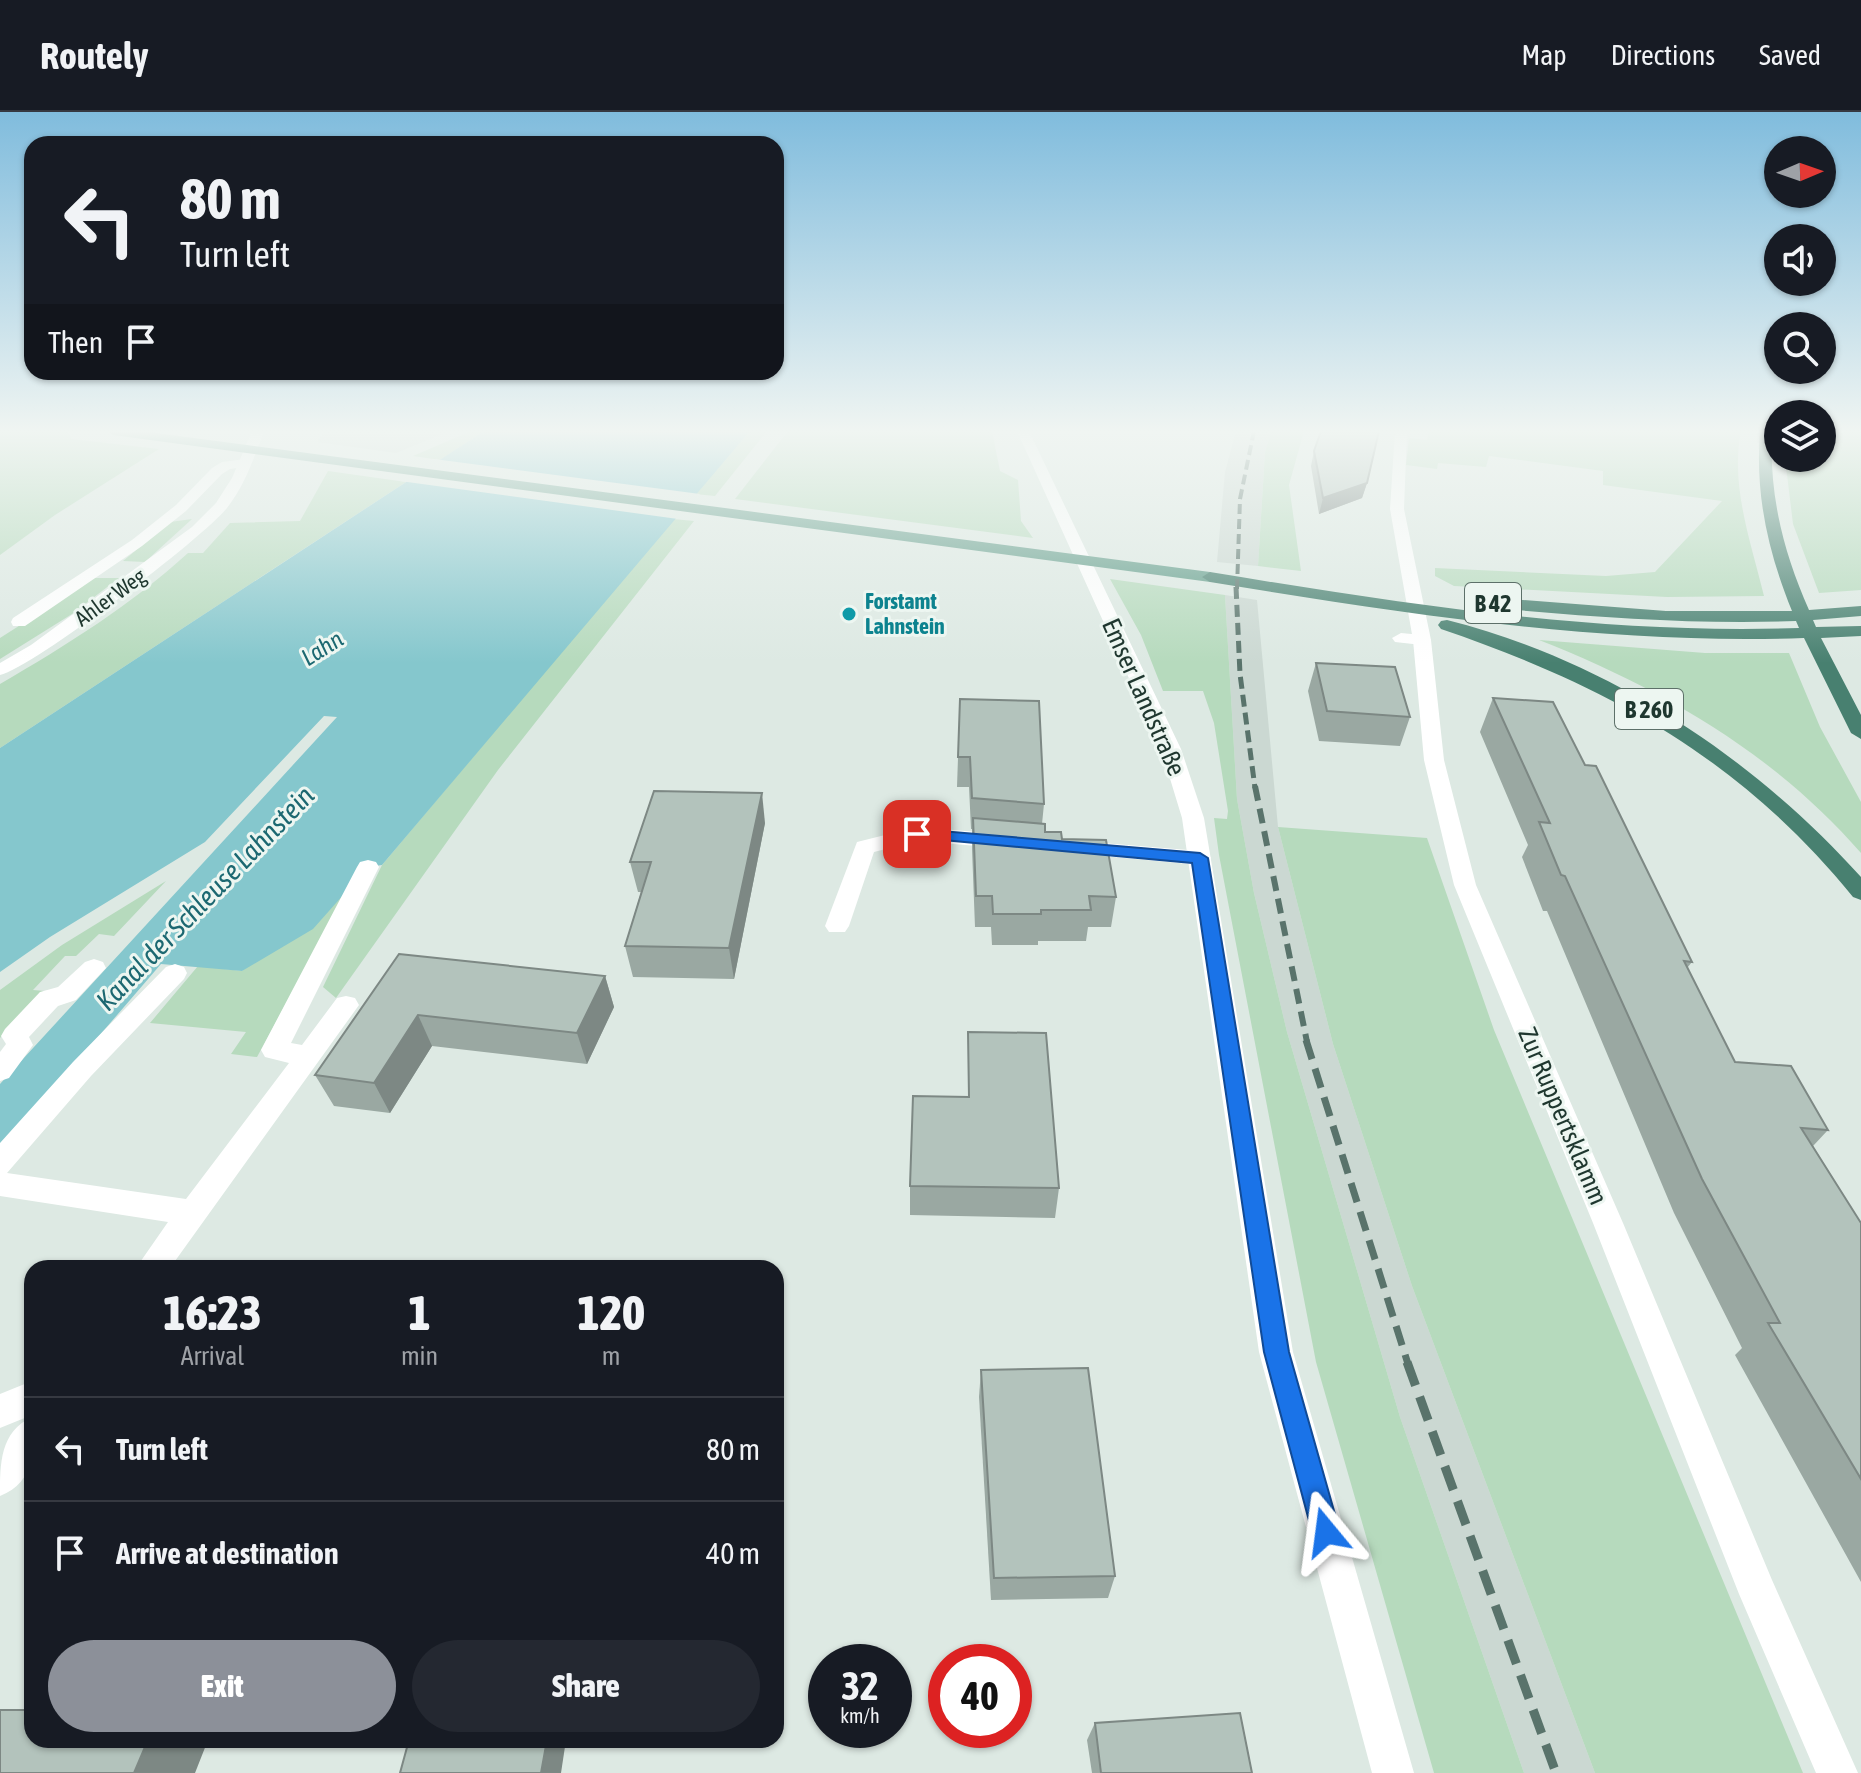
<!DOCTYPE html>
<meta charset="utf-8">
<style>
:root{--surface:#171b24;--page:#242831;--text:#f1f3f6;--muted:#9ea1a6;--line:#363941;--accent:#8c9099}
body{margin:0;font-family:"Asap Condensed",sans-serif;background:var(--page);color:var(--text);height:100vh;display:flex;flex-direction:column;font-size:30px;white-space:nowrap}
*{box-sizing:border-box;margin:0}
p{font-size:26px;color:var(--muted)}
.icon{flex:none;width:44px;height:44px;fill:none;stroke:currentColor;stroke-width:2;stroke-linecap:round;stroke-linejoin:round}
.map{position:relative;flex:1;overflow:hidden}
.side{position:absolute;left:24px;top:1148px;width:760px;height:488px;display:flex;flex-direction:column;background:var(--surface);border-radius:24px;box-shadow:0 2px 6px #0004}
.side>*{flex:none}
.hud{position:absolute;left:24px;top:24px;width:760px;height:244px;border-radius:24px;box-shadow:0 2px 6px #0004;background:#171b24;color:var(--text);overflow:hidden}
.needle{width:52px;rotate:88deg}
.fabs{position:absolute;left:1764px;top:24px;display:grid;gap:16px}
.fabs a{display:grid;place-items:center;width:72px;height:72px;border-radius:50%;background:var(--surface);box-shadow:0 2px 6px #0004;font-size:40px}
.speed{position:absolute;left:808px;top:1532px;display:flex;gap:16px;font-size:40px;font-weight:700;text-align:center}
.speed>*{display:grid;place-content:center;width:104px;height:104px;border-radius:50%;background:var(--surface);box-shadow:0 2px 6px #0004;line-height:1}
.speed small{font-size:20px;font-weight:400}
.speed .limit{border:12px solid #d22;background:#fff;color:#111}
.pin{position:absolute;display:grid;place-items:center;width:68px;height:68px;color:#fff;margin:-34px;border-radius:16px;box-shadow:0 4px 12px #0006}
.me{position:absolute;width:88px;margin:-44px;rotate:344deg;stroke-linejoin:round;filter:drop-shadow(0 0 6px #0008)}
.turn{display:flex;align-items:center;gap:28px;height:168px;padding:0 24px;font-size:36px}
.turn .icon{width:104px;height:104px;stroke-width:2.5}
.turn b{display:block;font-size:56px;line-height:68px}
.then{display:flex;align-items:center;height:76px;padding:0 24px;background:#0003;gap:16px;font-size:30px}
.eta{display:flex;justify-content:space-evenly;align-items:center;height:136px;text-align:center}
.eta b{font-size:48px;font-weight:800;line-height:56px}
.primary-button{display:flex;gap:16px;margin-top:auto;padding:16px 24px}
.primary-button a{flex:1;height:92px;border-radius:48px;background:var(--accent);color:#fff;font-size:32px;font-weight:800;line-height:92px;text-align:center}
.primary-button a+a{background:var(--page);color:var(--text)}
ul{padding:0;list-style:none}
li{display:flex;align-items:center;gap:24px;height:104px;padding:0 24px;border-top:2px solid var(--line)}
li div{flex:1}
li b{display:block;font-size:30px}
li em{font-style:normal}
header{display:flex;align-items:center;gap:48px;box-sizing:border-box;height:112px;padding:0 40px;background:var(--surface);border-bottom:2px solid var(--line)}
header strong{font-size:38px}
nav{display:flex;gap:44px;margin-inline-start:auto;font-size:28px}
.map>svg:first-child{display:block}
.built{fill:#cbd8d2}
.green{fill:#b6dabd}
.water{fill:#85c7cd}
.pier{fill:#dde9e3}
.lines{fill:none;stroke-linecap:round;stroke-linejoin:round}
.service{fill:#fff;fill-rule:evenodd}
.minor{fill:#fff;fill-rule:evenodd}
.tertiary{fill:#fff;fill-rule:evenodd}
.primary{fill:#639d8b;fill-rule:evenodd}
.trunk{fill:#488070;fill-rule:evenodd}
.rail-far4{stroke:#59736b;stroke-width:4;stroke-dasharray:10 5;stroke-linecap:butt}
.rail-far3{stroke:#59736b;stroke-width:5;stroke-dasharray:12 6;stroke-linecap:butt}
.rail-far2{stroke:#59736b;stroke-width:6;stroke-dasharray:15 8;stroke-linecap:butt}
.rail-far1{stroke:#59736b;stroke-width:7;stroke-dasharray:20 10;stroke-linecap:butt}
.rail{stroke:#59736b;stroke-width:9;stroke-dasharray:25 12;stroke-linecap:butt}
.wall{fill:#9aa8a2}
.shaded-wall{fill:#7d8884}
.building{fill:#b3c3bc;stroke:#7d8884;stroke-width:2}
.route{fill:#1a73e8;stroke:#114b97;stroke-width:2}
.culture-dot{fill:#0f9aa8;stroke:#edf6f1;stroke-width:3}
.labels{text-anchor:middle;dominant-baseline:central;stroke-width:6;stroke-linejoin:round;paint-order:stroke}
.far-street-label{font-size:22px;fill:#1f372f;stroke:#edf6f1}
.far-culture-label{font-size:22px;font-weight:bold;fill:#0d838f;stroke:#edf6f1;text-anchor:start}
.shield{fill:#edf6f1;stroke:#5d7069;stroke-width:2}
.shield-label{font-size:24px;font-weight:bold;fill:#1f372f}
.far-water-label{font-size:24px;font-style:italic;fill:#1c6871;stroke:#edf6f1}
.street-label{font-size:26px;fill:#1f372f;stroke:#edf6f1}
.water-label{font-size:28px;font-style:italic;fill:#1c6871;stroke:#edf6f1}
</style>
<header>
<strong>Routely</strong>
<nav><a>Map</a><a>Directions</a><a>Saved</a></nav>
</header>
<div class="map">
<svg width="1861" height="1661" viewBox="0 0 1861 1661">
<rect width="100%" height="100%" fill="#dde9e3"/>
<g class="built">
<path d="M325 319H450L396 341 317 330Z"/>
<path d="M1236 319H1271L1265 340 1258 454 1217 450 1225 360Z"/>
<path d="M1225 483 1257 488 1278 715 1333 932 1412 1174 1595 1661H1524L1400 1305 1287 920 1254 781 1237 687Z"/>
</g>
<g class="green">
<path d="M0 319H68L71 327 159 337 55 403 0 443Z"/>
<path d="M471 319H484L440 348 413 344Z"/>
<path d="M750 319H767L715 384 695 382Z"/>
<path d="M788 319H992L1000 359 1018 368 1021 409 1033 426 735 387Z"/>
<path d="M1271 319H1304L1289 373 1301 459 1258 454 1265 340Z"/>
<path d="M1429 319H1741C1730 374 1751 430 1764 484L1667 485 1454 474 1435 464V456L1606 464 1655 460 1722 389 1603 373V359L1489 344 1486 355 1438 351 1437 357 1406 353 1409 326 1427 328Z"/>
<path d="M1822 319H1861V478L1819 481 1793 412 1785 346H1822Z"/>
<path d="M328 359 406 370 0 636V572C67 533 131 493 188 441H203L230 411 300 409Z"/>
<path d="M192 407 145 450 123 449 170 410Z"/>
<path d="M673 407 694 409 498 658 336 886 323 875 382 753Z"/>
<path d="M94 466H119L72 502 0 547V526Z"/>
<path d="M1110 467 1225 483 1237 687 1254 781 1287 920 1400 1305 1524 1661H1434L1316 1250 1219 743 1214 706 1227 707 1228 699 1214 611 1203 579H1163L1141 523Z"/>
<path d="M1539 528 1705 541H1789L1820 615 1861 690V741C1774 641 1661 576 1539 528Z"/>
<path d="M1278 715 1427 726 1494 918 1803 1661H1595L1412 1174 1333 932Z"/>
<path d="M166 769 114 824 99 822 76 844H65L33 878 45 879 0 926V878L62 833Z"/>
<path d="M350 773 257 945 231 942 246 920 150 911 198 854 242 859Z"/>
</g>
<path class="water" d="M484 319H750L382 753 368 755 313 817 242 859 161 852 0 1039V972L337 605 324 604 205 730 50 825 0 860V636Z"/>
<path class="pier" d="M434 347 700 382 678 407 400 369Z"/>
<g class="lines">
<g class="service">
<path d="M245 347 250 348V354L230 357 222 362 186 399 142 434 25 514H13L11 510 13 506 132 428 176 393 212 356 222 350Z"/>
<path d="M1401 521 1422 523 1431 528 1422 533 1395 530 1392 526Z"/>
<path d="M917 715 1002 722 1010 724 1013 729 1010 734 1002 736 917 729 874 740 849 814 845 820H829L825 814 857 730Z"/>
<path d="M1078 729 1200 739 1208 741 1211 746 1208 751 1200 753 1070 741 1067 736 1070 731Z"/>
<path d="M368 748 376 750 379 755 291 931 302 933 337 886 346 884 355 886 359 893 170 1156H136L168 1110 0 1084V1031L73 950 166 855 175 852 184 855 187 861 184 867 91 964 7 1061 186 1087 289 951 265 945 261 938 357 755 360 750Z"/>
<path d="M94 847 103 850 106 856 76 888 58 894 29 925 33 933 9 966 0 969V940L6 932 1 924 5 917 40 880 58 875 85 850Z"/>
<path d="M32 1269V1303L0 1316V1282Z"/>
<path d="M32 1305C32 1338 37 1369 0 1384 0 1351 0 1320 32 1305Z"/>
</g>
<g class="minor">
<path d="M252 319H264C254 346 245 373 227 396 203 426 34 555 0 563V551L31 533 192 415 216 391 232 366Z"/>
<path d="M1395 319H1407L1404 397 1431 528 1444 648 1476 773 1623 1111 1772 1468 1858 1661H1816L1739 1482 1593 1111 1454 773 1424 648 1413 528 1390 397Z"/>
</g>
<path class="tertiary" d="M1017 319H1029L1181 637 1204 706 1293 1240 1414 1661H1372L1259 1240 1182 706 1161 637Z"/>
<path class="primary" d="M107 319H141L1210 460 1218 465 1210 470 113 323Z"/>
<g class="trunk">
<path d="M1760 319H1772C1769 383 1783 439 1809 498L1861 494V504L1813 508 1816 515 1861 514V524L1821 526 1861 603V627L1851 621 1804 526C1605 533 1406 502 1210 470L1202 465 1210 460C1404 492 1602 523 1799 516L1796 509C1688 513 1580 504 1472 494L1464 489 1472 484 1666 499H1792C1768 440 1755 383 1760 319Z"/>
<path d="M1447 508C1606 548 1752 644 1861 765V788L1853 785C1740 646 1608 574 1441 517L1438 513 1441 509Z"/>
</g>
<path class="rail-far4" d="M1237 477 1240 387 1254 319"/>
<path class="rail-far3" d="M1236 475 1240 562 1255 676"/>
<path class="rail-far2" d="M1255 674 1307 930"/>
<path class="rail-far1" d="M1306 928 1408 1252"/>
<path class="rail" d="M1407 1250 1556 1661"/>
</g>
<g class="wall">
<path d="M1314 339 1367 371 1362 386 1319 402 1311 354Z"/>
<path d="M1316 551 1410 605 1400 634 1319 629 1308 579Z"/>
<path d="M1493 586 1585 653 1692 850 1687 856 1735 950 1828 1018 1813 1034 1861 1111V1470L1735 1243 1742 1236 1674 1101 1547 799H1543L1522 745 1528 733 1480 620Z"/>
<path d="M960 587 1044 692 1042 712 1045 720 1062 727 1116 785 1111 815H1088L1086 829H1038V833H992L991 815H975L972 737V717H971L969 675H957Z"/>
<path d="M765 711 734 867 633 865 625 834 641 780H638L630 750Z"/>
<path d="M399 842 605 864 614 895 587 952 432 934 390 1001 334 994 315 963Z"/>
<path d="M968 920 1059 1076 1055 1106 910 1103V1074L968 985Z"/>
<path d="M981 1258 1115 1464 1108 1486 991 1488 979 1285Z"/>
<path d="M1095 1611 1252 1661H1092L1087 1628Z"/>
</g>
<g class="shaded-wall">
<path d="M1367 371 1362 386 1319 402 1323 386Z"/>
<path d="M762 681 765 711 734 867 729 836Z"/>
<path d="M605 864 614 895 587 952 577 921Z"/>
<path d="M418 903 432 934 390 1001 374 971Z"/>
<path d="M148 1628H208L195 1661H134Z"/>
<path d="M547 1628H566L561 1661H541Z"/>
</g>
<g class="building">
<path d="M1321 319H1379L1367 371 1323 386 1314 339Z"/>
<path d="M1316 551 1395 555 1410 605 1327 599Z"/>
<path d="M1493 586 1553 590 1585 653 1596 654 1692 850 1684 849 1735 950 1791 954 1828 1018 1801 1016 1861 1111V1367L1768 1211H1780L1702 1067 1565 764 1561 763 1539 710 1550 711Z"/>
<path d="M960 587 1039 589 1044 692 972 686 970 645H958Z"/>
<path d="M654 679 762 681 729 836 625 834 651 750H630Z"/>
<path d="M973 706 1045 712V720H1061L1062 727 1106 728 1116 785 1089 784 1091 798H1041V802H993L992 784H976Z"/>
<path d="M399 842 605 864 577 921 418 903 374 971 315 963Z"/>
<path d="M968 920 1046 921 1059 1076 910 1074 913 984 969 985Z"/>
<path d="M1088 1256 1115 1464 994 1466 981 1258Z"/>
<path d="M0 1598H32V1628H148L134 1661H0Z"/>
<path d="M1240 1601 1252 1661H1101L1095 1611Z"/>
<path d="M409 1628H547L541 1661H400Z"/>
</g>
<linearGradient id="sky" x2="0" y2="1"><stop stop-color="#80bcdd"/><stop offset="0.58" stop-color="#f0f5f2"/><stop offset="1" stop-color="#f0f5f2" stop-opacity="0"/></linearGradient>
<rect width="1861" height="551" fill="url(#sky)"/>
<path class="route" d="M917 717 1200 741 1208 746 1289 1240 1340 1420 1336 1430 1326 1434 1316 1430 1312 1420 1264 1240 1192 751 911 725 909 722Z"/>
<circle class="culture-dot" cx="849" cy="502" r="8"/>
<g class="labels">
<g class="far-street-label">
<text transform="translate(110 485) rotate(-36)">Ahler Weg</text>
</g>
<g class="far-culture-label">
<text x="865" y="489">Forstamt<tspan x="865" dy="25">Lahnstein</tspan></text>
</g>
<g class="shield">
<rect x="1465" y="471" width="56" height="40" rx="6"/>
<rect x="1615" y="577" width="68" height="40" rx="6"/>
</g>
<g class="shield-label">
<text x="1493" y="491">B 42</text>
<text x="1649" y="597">B 260</text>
</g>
<g class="far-water-label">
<text transform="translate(322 536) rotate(-32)">Lahn</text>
</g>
<g class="street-label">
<text transform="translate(1144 585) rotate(66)">Emser Landstraße</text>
<text transform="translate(1563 1004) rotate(67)">Zur Ruppertsklamm</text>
</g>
<g class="water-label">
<text transform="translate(205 786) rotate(-46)">Kanal der Schleuse Lahnstein</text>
</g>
</g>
</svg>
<div class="fabs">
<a><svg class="needle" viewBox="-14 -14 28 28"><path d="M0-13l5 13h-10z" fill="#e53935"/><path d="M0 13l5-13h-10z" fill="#9ea1a6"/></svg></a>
<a><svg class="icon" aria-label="sound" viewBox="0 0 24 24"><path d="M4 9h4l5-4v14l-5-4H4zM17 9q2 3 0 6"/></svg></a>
<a><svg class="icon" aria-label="search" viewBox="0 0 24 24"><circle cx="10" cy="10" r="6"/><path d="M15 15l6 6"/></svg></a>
<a><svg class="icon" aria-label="layers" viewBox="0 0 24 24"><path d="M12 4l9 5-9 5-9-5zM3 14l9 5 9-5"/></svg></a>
</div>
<div class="speed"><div>32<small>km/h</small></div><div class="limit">40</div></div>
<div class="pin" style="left:917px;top:722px;background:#d93025"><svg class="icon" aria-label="arrive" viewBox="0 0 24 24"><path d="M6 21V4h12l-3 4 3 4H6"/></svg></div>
<svg class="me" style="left:1326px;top:1420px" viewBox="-20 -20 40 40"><path d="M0-17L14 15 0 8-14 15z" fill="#1a73e8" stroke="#fff" stroke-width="4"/></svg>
<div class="hud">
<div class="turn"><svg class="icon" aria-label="left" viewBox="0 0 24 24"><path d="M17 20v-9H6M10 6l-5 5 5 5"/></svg><div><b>80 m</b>Turn left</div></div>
<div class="then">Then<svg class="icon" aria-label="arrive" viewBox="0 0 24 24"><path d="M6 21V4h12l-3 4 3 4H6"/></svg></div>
</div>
<section class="side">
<div class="eta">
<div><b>16:23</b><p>Arrival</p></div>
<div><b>1</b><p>min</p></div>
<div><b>120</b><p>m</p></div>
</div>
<ul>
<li><svg class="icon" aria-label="left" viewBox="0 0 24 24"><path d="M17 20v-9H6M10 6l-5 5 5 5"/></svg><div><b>Turn left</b></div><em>80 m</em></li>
<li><svg class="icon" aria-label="arrive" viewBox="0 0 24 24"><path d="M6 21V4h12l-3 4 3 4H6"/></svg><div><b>Arrive at destination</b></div><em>40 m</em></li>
</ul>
<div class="primary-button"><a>Exit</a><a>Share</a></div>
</section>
</div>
